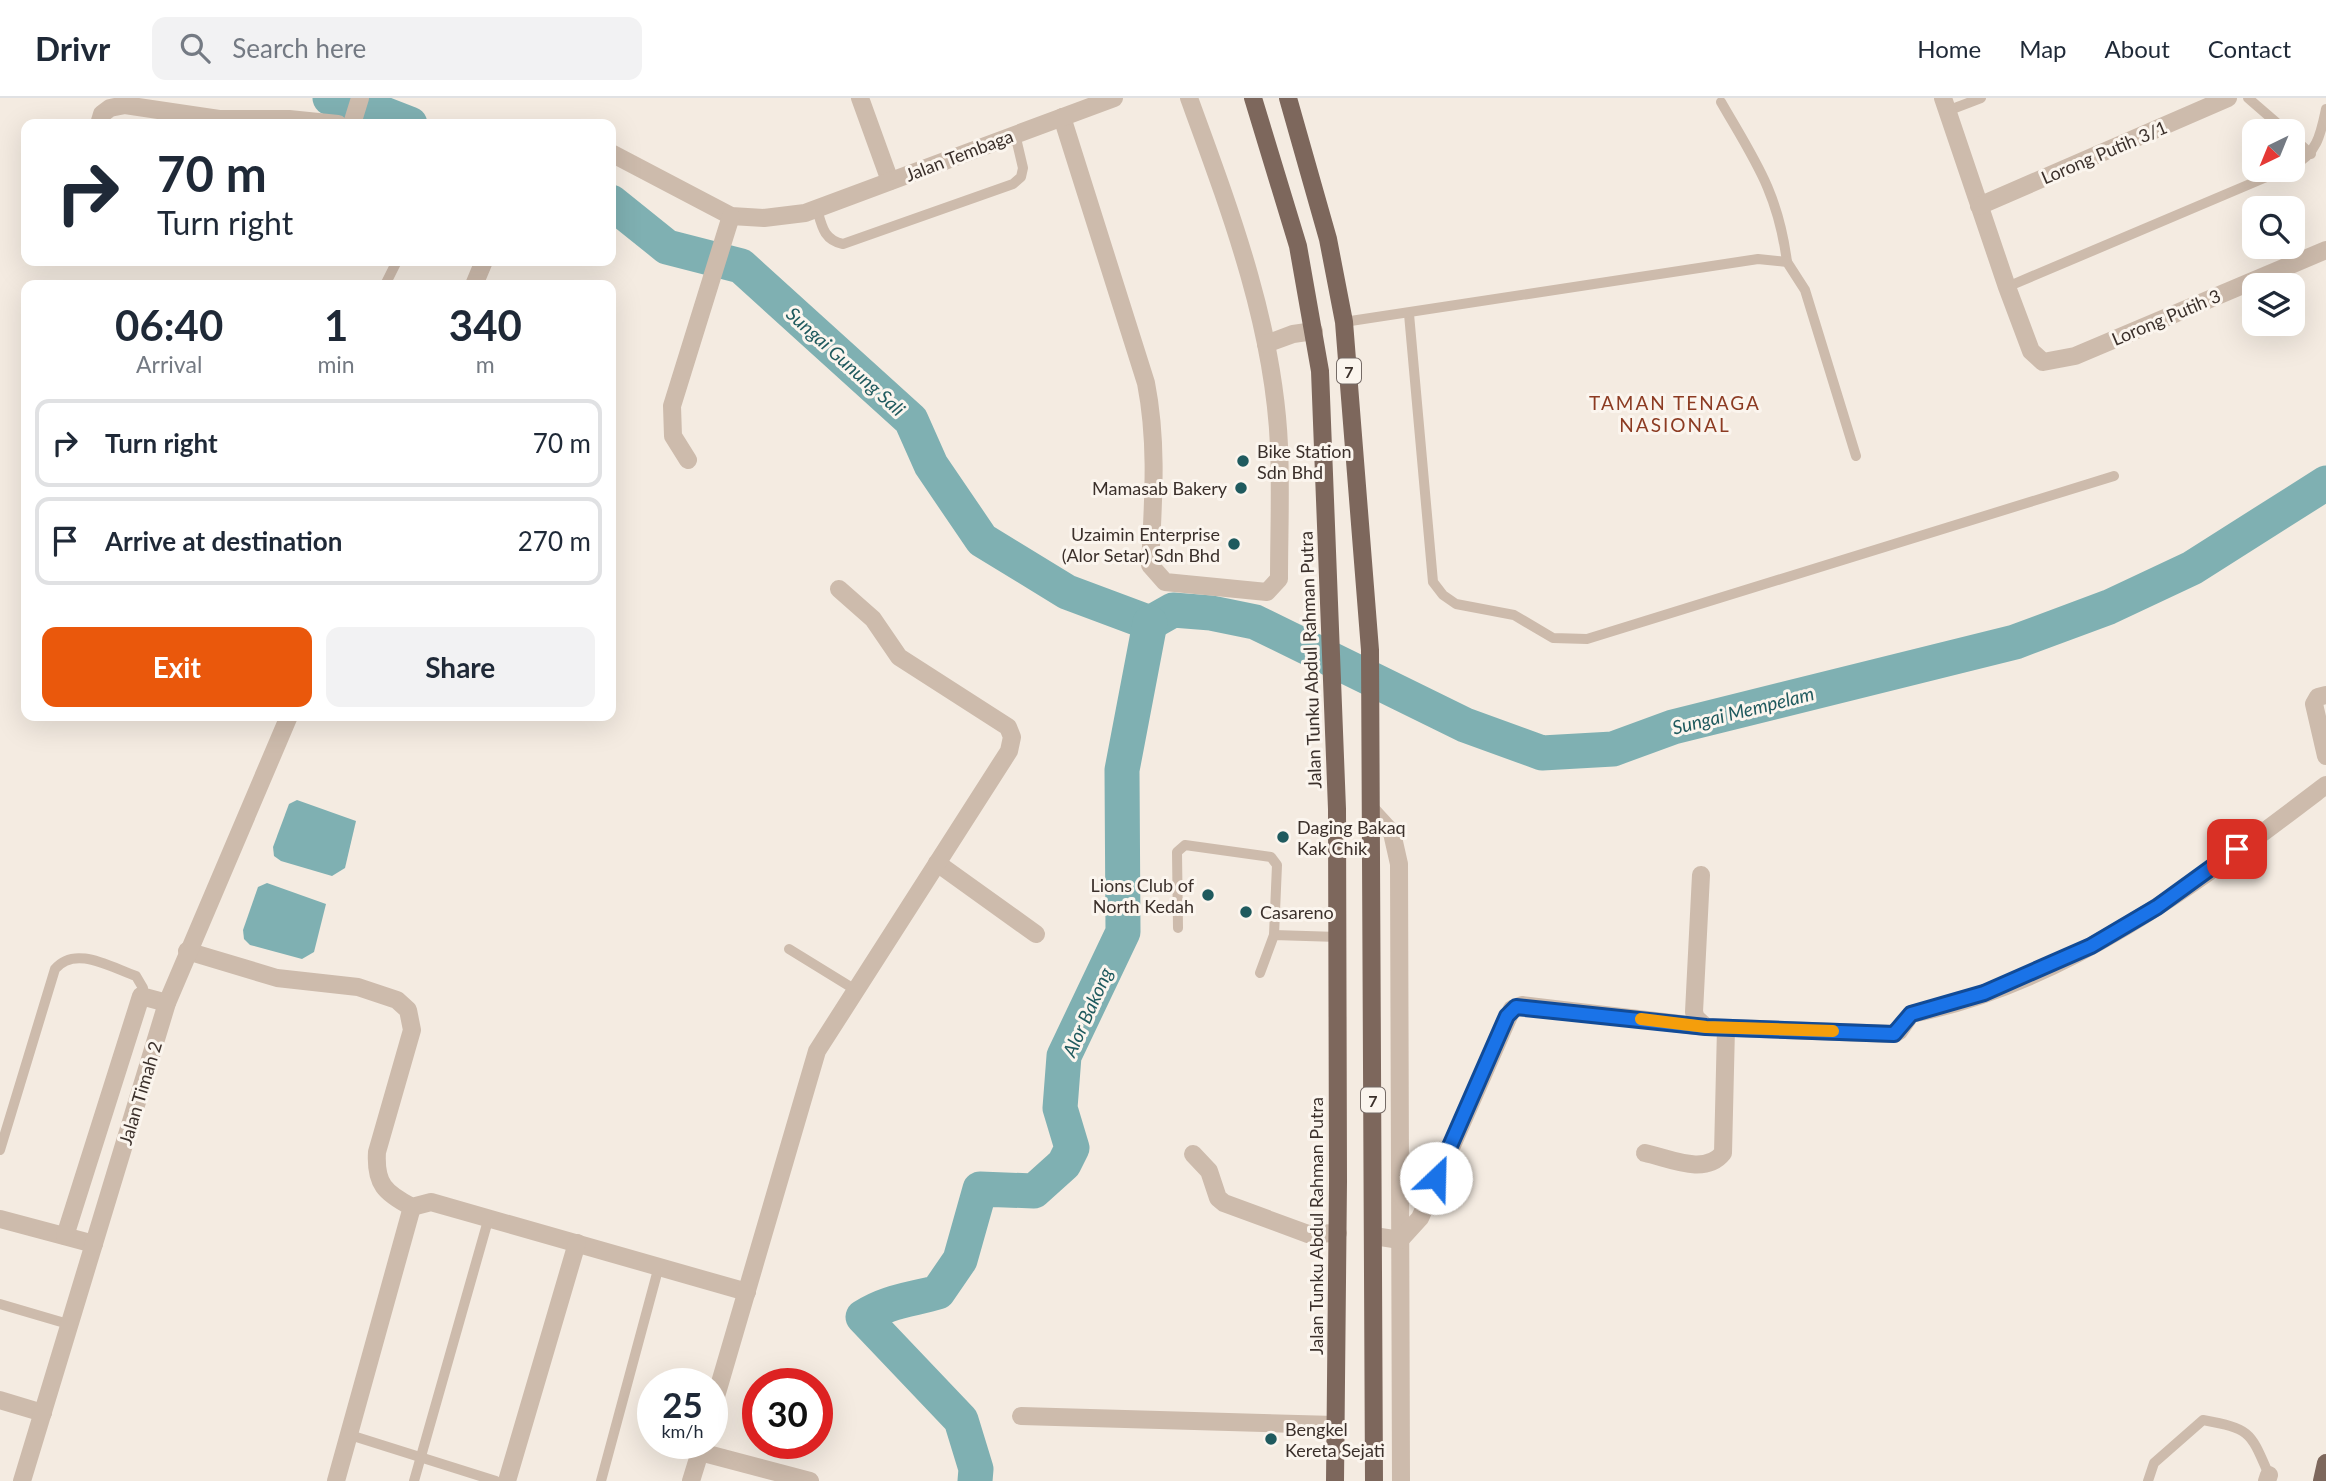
<!DOCTYPE html>
<style>
:root{--surface:#fff;--page:#f2f2f3;--text:#1f2937;--muted:#747a83;--line:#e0e1e3;--accent:#ea580c}
body{margin:0;font-family:Lato,sans-serif;background:var(--page);color:var(--text);height:100vh;display:flex;flex-direction:column;font-size:26px;white-space:nowrap}
*{box-sizing:border-box;margin:0}
p{font-size:23px;color:var(--muted)}
.icon{flex:none;width:38px;height:38px;fill:none;stroke:currentColor;stroke-width:2;stroke-linecap:round;stroke-linejoin:round}
.map{position:relative;flex:1;overflow:hidden}
.details{position:absolute;left:21px;top:182px;width:595px;height:441px;display:flex;flex-direction:column;background:var(--surface);border-radius:14px;box-shadow:0 7px 28px #0002}
.details>*{flex:none}
.guide{position:absolute;left:21px;top:21px;width:595px;height:147px;border-radius:14px;box-shadow:0 7px 28px #0002;background:#fff;color:var(--text);overflow:hidden}
.needle{width:46px;rotate:223deg}
.buttons{position:absolute;left:2242px;top:21px;display:grid;gap:14px}
.buttons a{display:grid;place-items:center;width:63px;height:63px;border-radius:14px;background:var(--surface);box-shadow:0 7px 28px #0002;font-size:35px}
.speed{position:absolute;left:637px;top:1270px;display:flex;gap:14px;font-size:35px;font-weight:700;text-align:center}
.speed>*{display:grid;place-content:center;width:91px;height:91px;border-radius:50%;background:var(--surface);box-shadow:0 7px 28px #0002;line-height:1}
.speed small{font-size:18px;font-weight:400}
.speed .limit{border:10px solid #d22;background:#fff;color:#111}
.pin{position:absolute;display:grid;place-items:center;width:60px;height:60px;color:#fff;margin:-30px;border-radius:14px;box-shadow:0 4px 10px #0006}
.me{position:absolute;width:77px;margin:-38px;rotate:24deg;stroke-linejoin:round;filter:drop-shadow(0 0 5px #0008)}
.turn{display:flex;align-items:center;gap:24px;height:147px;padding:0 21px;font-size:32px}
.turn .icon{width:91px;height:91px;stroke-width:2.5}
.turn b{display:block;font-size:49px;line-height:60px}
.eta{display:flex;justify-content:space-evenly;align-items:center;height:119px;text-align:center}
.eta b{font-size:42px;font-weight:700;line-height:49px}
.primary-button{display:flex;gap:14px;margin-top:auto;padding:14px 21px}
.primary-button a{flex:1;height:80px;border-radius:14px;background:var(--accent);color:#fff;font-size:28px;font-weight:700;line-height:80px;text-align:center}
.primary-button a+a{background:var(--page);color:var(--text)}
ul{padding:0;list-style:none}
li{display:flex;align-items:center;gap:21px;height:88px;margin:0 14px 10px;padding:0 7px;border:4px solid var(--line);border-radius:14px}
li div{flex:1}
li b{display:block;font-size:26px}
li em{font-style:normal}
header{display:flex;align-items:center;gap:42px;box-sizing:border-box;height:98px;padding:0 35px;background:var(--surface);border-bottom:2px solid var(--line)}
header strong{font-size:33px}
nav{display:flex;gap:38px;margin-inline-start:auto;font-size:24px}
.search{width:490px;height:63px;background:var(--page);display:flex;align-items:center;gap:18px;box-sizing:border-box;padding:0 24px;border-radius:14px;color:var(--muted);font-size:26px}
.map>svg:first-child{display:block}
.water{fill:#7fb0b2}
.lines{fill:none;stroke-linecap:round;stroke-linejoin:round}
.river{stroke:#7fb0b2;stroke-width:35}
.service{stroke:#cdbbac;stroke-width:10}
.minor{stroke:#cdbbac;stroke-width:18}
.primary{stroke:#7d675c;stroke-width:18}
.route-casing{stroke:#114b97;stroke-width:18}
.route{stroke:#1a73e8;stroke-width:12}
.slow{stroke:#f59e0b;stroke-width:12}
.poi-dot{fill:#1f5a5e;stroke:#fbf5ee;stroke-width:2.5}
.labels{text-anchor:middle;dominant-baseline:central;stroke-width:6;stroke-linejoin:round;paint-order:stroke}
.shield{fill:#fbf5ee;stroke:#756b66;stroke-width:2}
.shield-label{font-size:16px;font-weight:bold;fill:#3b302b}
.street-label{font-size:18px;fill:#3b302b;stroke:#fbf5ee}
.poi-label{font-size:18px;fill:#3b302b;stroke:#fbf5ee;text-anchor:start}
.water-label{font-size:19px;font-style:italic;fill:#1f5a5e;stroke:#fbf5ee}
.neighbourhood-label{font-size:19px;letter-spacing:2px;fill:#8c3b22;stroke:#fbf5ee}
</style>
<header>
<strong>Drivr</strong>
<div class="search"><svg class="icon" aria-label="search" viewBox="0 0 24 24"><circle cx="10" cy="10" r="6"/><path d="M15 15l6 6"/></svg>Search here</div>
<nav><a>Home</a><a>Map</a><a>About</a><a>Contact</a></nav>
</header>
<div class="map">
<svg width="2326" height="1383" viewBox="0 0 2326 1383">
<rect width="100%" height="100%" fill="#f4ebe1"/>
<g class="water">
<path d="M297 702 356 723 345 770 332 778 281 763 274 758 273 749 289 706Z"/>
<path d="M267 785 326 806 314 854 302 861 250 847 244 841 243 832 258 789Z"/>
</g>
<g class="lines">
<g class="river">
<path d="M330 0 353 4 410 26"/>
<path d="M611 104 667 149 741 168 911 322 931 367 982 442 1067 494 1150 525"/>
<path d="M1150 525 1173 512 1211 515 1255 524 1465 627 1542 655 1613 651 1673 629 2015 544 2109 509 2192 470 2326 385"/>
<path d="M975 1383 976 1371 961 1322 863 1219C888 1203 910 1202 938 1194L960 1162 980 1091 1034 1093 1064 1066 1072 1050 1060 1010 1064 958 1123 834 1122 672 1150 525"/>
</g>
<g class="service">
<path d="M2248 0 2286 33"/>
<path d="M1721 4C1755 63 1778 94 1787 164"/>
<path d="M1947 13 1981 0"/>
<path d="M2292 39 2311 56"/>
<path d="M2292 68C2317 57 2321 35 2326 11"/>
<path d="M817 111C822 129 824 142 843 146L1013 86 1021 79 1023 70 1015 36"/>
<path d="M385 187 397 163"/>
<path d="M2007 189 2283 72"/>
<path d="M1409 216 1433 484 1443 497 1456 506 1514 517 1553 540 1587 541 2114 378"/>
<path d="M1344 224 1758 161 1787 164 1805 192 1856 358"/>
<path d="M1178 830 1177 754 1185 747 1271 759 1277 767 1274 837"/>
<path d="M789 851 854 891"/>
<path d="M1260 875 1274 837 1338 839"/>
<path d="M0 1052 55 871C75 847 110 869 136 878L143 890 141 898"/>
<path d="M0 1206 68 1226"/>
<path d="M350 1337 496 1383"/>
<path d="M414 1383 489 1119"/>
<path d="M601 1383 659 1168"/>
<path d="M2148 1383 2154 1365 2203 1322C2251 1331 2250 1333 2269 1377"/>
</g>
<g class="minor">
<path d="M860 0 890 83"/>
<path d="M1943 0 2007 189 2031 253 2043 264 2075 258 2326 152"/>
<path d="M1062 19 1146 285C1158 346 1153 406 1150 467L1165 484 1267 494 1279 481C1279 437 1281 392 1279 348 1274 228 1230 112 1189 0"/>
<path d="M99 26 102 16 110 10 125 7 219 21H289L338 26"/>
<path d="M352 26 360 0"/>
<path d="M611 55 731 118 764 120 805 115 1114 0"/>
<path d="M1979 108 2228 0"/>
<path d="M474 187 484 163"/>
<path d="M1266 246 1293 236 1314 233"/>
<path d="M688 362 673 338 672 308 731 118"/>
<path d="M2326 597 2318 599 2314 606 2326 658"/>
<path d="M1371 712 1392 735 1399 766 1401 1383"/>
<path d="M937 765 1036 836"/>
<path d="M1701 777 1694 914 1696 920 1706 929 1894 936 1899 933 1911 916C2067 886 2202 781 2326 687"/>
<path d="M187 853 277 880 358 889 397 902 408 912 412 932 377 1054C375 1086 385 1095 412 1109L431 1104 747 1194"/>
<path d="M1645 1055C1669 1060 1705 1078 1723 1055L1726 930"/>
<path d="M1193 1056 1209 1073 1218 1100 1224 1105 1308 1136 1338 1135"/>
<path d="M0 1121 94 1146"/>
<path d="M65 1138 141 898 167 905"/>
<path d="M1374 1138 1400 1142 1420 1120 1512 911 1522 907 1706 929"/>
<path d="M0 1302 43 1315"/>
<path d="M712 1312 817 953 1009 653 1012 639 1008 629 899 559 873 521 839 491"/>
<path d="M1021 1318 1335 1327"/>
<path d="M702 1346 700 1354 810 1383"/>
<path d="M22 1383 167 905 289 618"/>
<path d="M336 1383 412 1109"/>
<path d="M507 1383 577 1145"/>
<path d="M691 1383 700 1354"/>
<path d="M2267 1383 2269 1377"/>
</g>
<g class="primary">
<path d="M1253 0 1298 148 1320 273 1337 711 1338 1083 1335 1383"/>
<path d="M1288 0 1328 141 1344 224 1370 552 1374 1383"/>
<path d="M2322 1383 2326 1365"/>
</g>
</g>
<g class="lines">
<defs>
<path id="route" d="M1436 1080 1507 918 1516 909 1706 929 1894 936 1911 916 1984 895 2091 848 2157 809 2237 751"/>
</defs>
<use href="#route" class="route-casing"/>
<use href="#route" class="route"/>
<path class="slow" d="M1641 921 1706 929 1833 933"/>
</g>
<g class="poi-dot">
<circle cx="1243" cy="363" r="7"/>
<circle cx="1241" cy="390" r="7"/>
<circle cx="1234" cy="446" r="7"/>
<circle cx="1283" cy="739" r="7"/>
<circle cx="1208" cy="797" r="7"/>
<circle cx="1246" cy="814" r="7"/>
<circle cx="1271" cy="1341" r="7"/>
</g>
<g class="labels">
<g class="shield">
<rect x="1337" y="260.5" width="24" height="25" rx="5"/>
<rect x="1361" y="989.5" width="24" height="25" rx="5"/>
</g>
<g class="shield-label">
<text x="1349" y="273">7</text>
<text x="1373" y="1002">7</text>
</g>
<g class="street-label">
<text transform="translate(2104 54) rotate(-23)">Lorong Putih 3/1</text>
<text transform="translate(959 57) rotate(-21)">Jalan Tembaga</text>
<text transform="translate(2166 219) rotate(-23)">Lorong Putih 3</text>
<text transform="translate(1310 562) rotate(-92)">Jalan Tunku Abdul Rahman Putra</text>
<text transform="translate(140 995) rotate(-73)">Jalan Timah 2</text>
<text transform="translate(1316 1128) rotate(-90)">Jalan Tunku Abdul Rahman Putra</text>
</g>
<g class="poi-label">
<text x="1257" y="353">Bike Station<tspan x="1257" dy="21">Sdn Bhd</tspan></text>
<text x="1227" y="390" text-anchor="end">Mamasab Bakery</text>
<text x="1220" y="436" text-anchor="end">Uzaimin Enterprise<tspan x="1220" dy="21">(Alor Setar) Sdn Bhd</tspan></text>
<text x="1297" y="729">Daging Bakaq<tspan x="1297" dy="21">Kak Chik</tspan></text>
<text x="1194" y="787" text-anchor="end">Lions Club of<tspan x="1194" dy="21">North Kedah</tspan></text>
<text x="1260" y="814">Casareno</text>
<text x="1285" y="1331">Bengkel<tspan x="1285" dy="21">Kereta Sejati</tspan></text>
</g>
<g class="water-label">
<text transform="translate(846 263) rotate(42)">Sungai Gunung Sali</text>
<text transform="translate(1743 612) rotate(-14)">Sungai Mempelam</text>
<text transform="translate(1087 914) rotate(-66)">Alor Bakong</text>
</g>
<g class="neighbourhood-label">
<text x="1675" y="304">TAMAN TENAGA<tspan x="1675" dy="22">NASIONAL</tspan></text>
</g>
</g>
</svg>
<div class="buttons">
<a><svg class="needle" viewBox="-14 -14 28 28"><path d="M0-13l5 13h-10z" fill="#e53935"/><path d="M0 13l5-13h-10z" fill="#747a83"/></svg></a>
<a><svg class="icon" aria-label="search" viewBox="0 0 24 24"><circle cx="10" cy="10" r="6"/><path d="M15 15l6 6"/></svg></a>
<a><svg class="icon" aria-label="layers" viewBox="0 0 24 24"><path d="M12 4l9 5-9 5-9-5zM3 14l9 5 9-5"/></svg></a>
</div>
<div class="speed"><div>25<small>km/h</small></div><div class="limit">30</div></div>
<div class="pin" style="left:2237px;top:751px;background:#d93025"><svg class="icon" aria-label="arrive" viewBox="0 0 24 24"><path d="M6 21V4h12l-3 4 3 4H6"/></svg></div>
<svg class="me" style="left:1436px;top:1080px" viewBox="-20 -20 40 40"><circle r="19" fill="#fff"/><path d="M0-13L10 11 0 6-10 11z" fill="#1a73e8"/></svg>
<div class="guide">
<div class="turn"><svg class="icon" aria-label="right" viewBox="0 0 24 24"><path d="M7 20v-9h11M14 6l5 5-5 5"/></svg><div><b>70 m</b>Turn right</div></div>
</div>
<section class="details">
<div class="eta">
<div><b>06:40</b><p>Arrival</p></div>
<div><b>1</b><p>min</p></div>
<div><b>340</b><p>m</p></div>
</div>
<ul>
<li><svg class="icon" aria-label="right" viewBox="0 0 24 24"><path d="M7 20v-9h11M14 6l5 5-5 5"/></svg><div><b>Turn right</b></div><em>70 m</em></li>
<li><svg class="icon" aria-label="arrive" viewBox="0 0 24 24"><path d="M6 21V4h12l-3 4 3 4H6"/></svg><div><b>Arrive at destination</b></div><em>270 m</em></li>
</ul>
<div class="primary-button"><a>Exit</a><a>Share</a></div>
</section>
</div>
